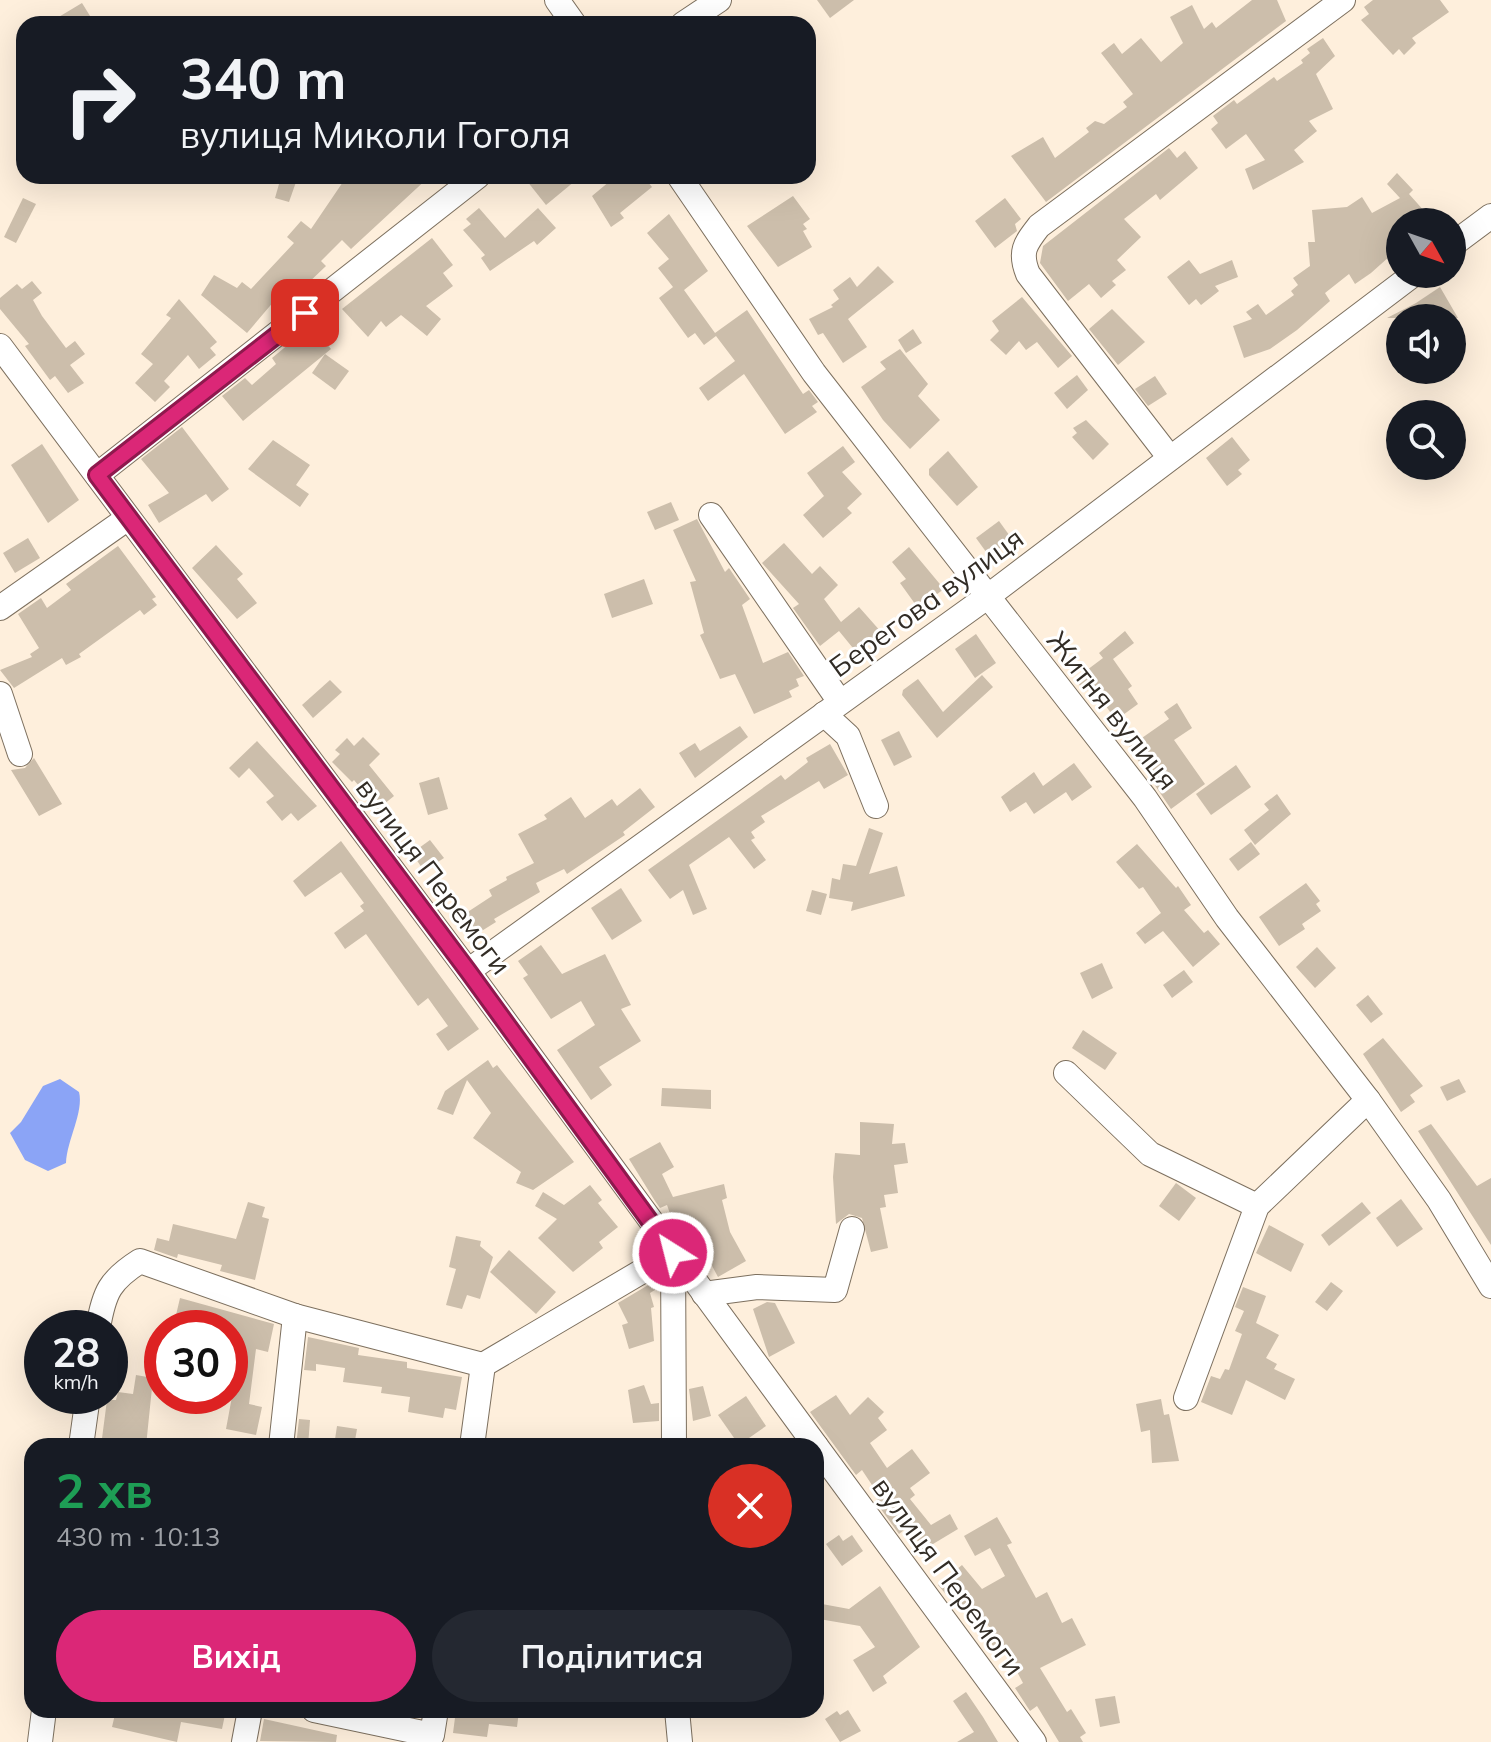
<!DOCTYPE html>
<html lang="uk">
<meta charset="utf-8">
<style>
:root{--surface:#171b24;--page:#242831;--text:#f1f3f6;--muted:#9ea1a6;--accent:#db2777}
body{margin:0;font-family:Mulish,sans-serif;background:var(--page);color:var(--text);height:100vh;display:flex;flex-direction:column;font-size:30px;white-space:nowrap}
*{box-sizing:border-box;margin:0}
p{font-size:26px;color:var(--muted)}
.icon{flex:none;width:44px;height:44px;fill:none;stroke:currentColor;stroke-width:2;stroke-linecap:round;stroke-linejoin:round}
.map{position:relative;flex:1;overflow:hidden}
.drawer{position:absolute;left:24px;top:1438px;width:800px;height:280px;display:flex;flex-direction:column;background:var(--surface);border-radius:24px;box-shadow:0 8px 32px #0002}
.drawer>*{flex:none}
.top-card{position:absolute;left:16px;top:16px;width:800px;height:168px;border-radius:24px;box-shadow:0 8px 32px #0002;background:#171b24;color:var(--text);overflow:hidden}
.needle{width:52px;rotate:130deg}
.fabs{position:absolute;left:1386px;top:208px;display:grid;gap:16px}
.fabs a{display:grid;place-items:center;width:80px;height:80px;border-radius:50%;background:var(--surface);box-shadow:0 8px 32px #0002;font-size:40px}
.speed{position:absolute;left:24px;top:1310px;display:flex;gap:16px;font-size:40px;font-weight:700;text-align:center}
.speed>*{display:grid;place-content:center;width:104px;height:104px;border-radius:50%;background:var(--surface);box-shadow:0 8px 32px #0002;line-height:1}
.speed small{font-size:20px;font-weight:400}
.speed .limit{border:12px solid #d22;background:#fff;color:#111}
.pin{position:absolute;display:grid;place-items:center;width:68px;height:68px;color:#fff;margin:-34px;border-radius:16px;box-shadow:0 4px 12px #0006}
.me{position:absolute;width:88px;margin:-44px;rotate:324deg;stroke-linejoin:round;filter:drop-shadow(0 0 6px #0008)}
.turn{display:flex;align-items:center;gap:28px;height:168px;padding:0 32px;font-size:36px}
.turn .icon{width:104px;height:104px;stroke-width:2.5}
.turn b{display:block;font-size:56px;line-height:68px}
.round{display:grid;place-items:center;flex:none;width:84px;height:84px;border-radius:42px;background:var(--page)}
.head{display:flex;align-items:center;justify-content:space-between;height:136px;padding:0 32px}
h1{font-size:48px;font-weight:700;line-height:60px;color:#1e9e55}
.cta{display:flex;gap:16px;margin-top:auto;padding:16px 32px}
.cta a{flex:1;height:92px;border-radius:48px;background:var(--accent);color:#fff;font-size:32px;font-weight:700;line-height:92px;text-align:center}
.cta a+a{background:var(--page);color:var(--text)}
.map>svg:first-child{display:block}
.water{fill:#8ba4f6}
.building{fill:#ccbeab}
.lines{fill:none;stroke-linecap:round;stroke-linejoin:round}
.minor-casing{stroke:#7d705f;stroke-width:26}
.minor{stroke:#fff;stroke-width:24}
.route-casing{stroke:#8e194d;stroke-width:20}
.route{stroke:#db2777;stroke-width:14}
.labels{text-anchor:middle;dominant-baseline:central;stroke-width:6;stroke-linejoin:round;paint-order:stroke}
.street-label{font-size:28px;fill:#322c25;stroke:#fff}
</style>
<div class="map">
<svg width="1491" height="1742" viewBox="0 0 1491 1742">
<rect width="100%" height="100%" fill="#feefdc"/>
<path class="water" d="M60 1079 79 1092C84 1112 67 1140 66 1163L48 1171 25 1160 10 1133 21 1122 43 1086Z"/>
<g class="building">
<path d="M817 0H854L830 18Z"/>
<path d="M1252 0H1277L1286 21 1046 202 1011 156 1043 137 1055 158 1089 132 1086 128 1095 121 1104 124 1127 107 1123 102 1133 94 1101 53 1114 43 1122 54 1141 38 1161 62 1183 43 1170 17 1192 5 1204 29 1212 22 1216 28Z"/>
<path d="M1373 0H1440L1449 12 1412 38 1416 43 1404 55 1399 49 1393 55 1361 20 1369 14 1364 7Z"/>
<path d="M82 3 95 24H47Z"/>
<path d="M1323 38 1335 56 1316 74 1333 109 1309 121 1317 131 1294 150 1304 162 1253 190 1245 169 1265 160 1246 134 1226 149 1211 129 1218 123 1213 116 1234 100 1237 104 1274 77 1277 81 1303 63 1301 60 1310 53 1307 49Z"/>
<path d="M1169 148 1177 158 1185 151 1198 168 1160 200 1156 194 1124 219 1141 237 1117 260 1126 270 1112 281 1116 285 1101 298 1089 284 1068 301 1040 263 1043 246Z"/>
<path d="M1397 173 1413 190 1409 194 1434 222H1400V247L1371 273 1355 284 1349 274 1325 293 1330 301 1297 330 1270 349 1244 358 1233 326 1252 319 1246 312 1258 304 1266 315 1294 295 1291 291 1298 285 1293 278 1310 266 1308 242H1315L1312 210 1347 207 1362 197 1372 213 1400 198 1387 184Z"/>
<path d="M347 176H430L351 249 342 240 321 261 326 266 283 307 275 300 247 333 201 295 214 275 237 288 242 282 251 289 294 243 287 237 301 221 311 229Z"/>
<path d="M523 176H581L546 205Z"/>
<path d="M616 176H643L652 187 620 213 624 218 611 227 592 196Z"/>
<path d="M281 177 296 182 289 202 275 198Z"/>
<path d="M793 196 810 219 803 224 807 229 803 231 812 247 778 267 747 226Z"/>
<path d="M23 198 36 204 16 243 4 237Z"/>
<path d="M1005 198 1021 219 1015 224 1017 231 995 248 975 221Z"/>
<path d="M479 208 505 238 538 208 556 228 537 245 534 241 490 271 481 258 485 255 463 230 471 224 466 219Z"/>
<path d="M669 214 708 271 684 290 715 333 747 310 803 394 809 390 818 402 812 406 817 412 785 434 744 374 708 401 699 388 735 361 716 336 704 345 695 333 688 338 659 298 673 287 658 268 669 259 647 233Z"/>
<path d="M432 238 453 265 443 273 453 286 426 306 441 319 427 336 401 315 386 327 381 321 368 337 342 309Z"/>
<path d="M1189 260 1200 274 1232 260 1238 277 1215 286 1219 291 1201 305 1196 299 1189 305 1167 277Z"/>
<path d="M878 266 894 282 848 319 867 347 843 363 823 333 818 335 809 319 833 307 831 305 839 299 833 290 850 277 857 287Z"/>
<path d="M32 281 42 293 33 300 42 316 66 348 75 341 85 354 70 365 84 383 68 393 55 376 50 380 25 346 29 344 0 309V298L17 284 22 289Z"/>
<path d="M1440 287 1458 318H1387L1416 303Z"/>
<path d="M1022 297 1072 356 1058 368 1037 342 1026 350 1019 341 1006 355 990 340 999 331 992 321Z"/>
<path d="M179 299 217 342 210 348 216 355 199 369 188 355 164 381 170 387 155 402 135 383 153 364 141 354 171 318 166 315Z"/>
<path d="M1112 309 1145 342 1118 365 1089 329Z"/>
<path d="M307 329 317 341 321 337 331 349 243 421 222 396 245 378 252 385 276 364 272 358Z"/>
<path d="M913 329 922 343 906 353 898 340Z"/>
<path d="M900 349 928 384 918 396 940 420 910 449 883 420 861 387 886 369 880 362Z"/>
<path d="M325 354 349 371 335 390 312 373Z"/>
<path d="M1077 375 1088 390 1067 409 1054 393Z"/>
<path d="M1155 376 1167 394 1148 406 1135 389Z"/>
<path d="M1086 420 1109 444 1093 460 1072 437 1077 433 1073 428Z"/>
<path d="M182 427 229 489 212 502 206 494 159 523 148 505 169 493 141 459Z"/>
<path d="M1232 437 1250 460 1238 470 1242 474 1227 486 1206 458Z"/>
<path d="M273 440 310 465 296 485 309 494 300 507 248 469Z"/>
<path d="M42 444 79 500 48 523 11 465Z"/>
<path d="M843 446 855 462 842 472 862 494 847 508 852 513 823 538 803 515 824 496 807 473Z"/>
<path d="M948 451 978 487 957 506 929 475V469Z"/>
<path d="M671 502 679 520 655 530 647 512Z"/>
<path d="M697 519 725 572 729 568 750 599 742 605 763 663 788 652 804 676 796 679 799 686 789 691 792 697 754 714 735 674 720 679 700 635 704 633 690 582 696 581 673 530Z"/>
<path d="M999 521 1012 539 989 556 976 538Z"/>
<path d="M28 538 40 558 15 573 3 553Z"/>
<path d="M784 543 812 574 820 566 838 585 824 599 841 622 859 607 882 633 857 653 839 631 820 646 793 608 799 604 762 563Z"/>
<path d="M216 545 243 574 237 579 257 603 237 619 192 568Z"/>
<path d="M118 546 156 597 152 599 157 605 144 615 140 610 79 654 81 657 66 665 62 658 14 688 0 670 32 657 30 654 39 648 18 614 41 598 47 608 71 590 66 584Z"/>
<path d="M909 547 944 589 918 608 900 583 906 579 892 562Z"/>
<path d="M644 579 653 604 612 618 604 594Z"/>
<path d="M1125 631 1134 643 1113 659 1132 686 1128 689 1138 704 1116 720 1092 687 1085 692 1075 679 1103 658 1099 653Z"/>
<path d="M976 634 996 663 975 678 955 649Z"/>
<path d="M982 675 993 687 937 738 902 695 903 690 918 679 943 712Z"/>
<path d="M330 680 342 692 313 718 302 705Z"/>
<path d="M1177 703 1192 728 1174 740 1205 784 1171 809 1129 747 1169 719 1164 712Z"/>
<path d="M740 726 748 737 695 778 679 753 695 743 700 751Z"/>
<path d="M899 731 912 757 894 766 881 740Z"/>
<path d="M363 737 380 754 369 765 394 796 378 809 354 780 352 782 332 762 340 754 335 750 347 738 354 746Z"/>
<path d="M257 741 317 806 298 821 291 813 282 821 266 802 274 796 249 768 239 778 229 768Z"/>
<path d="M830 744 848 775 824 789 819 781 761 816 765 822 751 832 755 838 751 840 766 860 754 869 729 837 689 865 707 909 693 915 683 890 670 899 648 870 781 775 785 780 808 762 806 758Z"/>
<path d="M34 758 62 804 39 816 11 770 25 768Z"/>
<path d="M1074 763 1092 787 1072 801 1066 792 1034 814 1026 802 1010 812 1001 797 1034 772 1043 786Z"/>
<path d="M1236 765 1251 787 1211 815 1196 794Z"/>
<path d="M439 777 448 809 428 815 419 783Z"/>
<path d="M640 788 655 807 623 832 625 835 567 874 564 869 536 883 540 892 494 919 496 922 472 937 460 917 492 896 489 890 507 880 506 877 534 863 518 834 547 819 544 815 571 797 585 818 612 799 617 806Z"/>
<path d="M1277 794 1291 814 1255 845 1244 830 1269 810 1264 804Z"/>
<path d="M869 828 883 833 869 874 897 866 905 896 851 911 853 902 829 898 832 878 840 880 843 864 856 866Z"/>
<path d="M430 840 444 858 424 871 412 853Z"/>
<path d="M341 841 479 1029 448 1051 436 1034 448 1026 428 998 418 1006 366 934 345 949 334 933 364 911 360 906 364 903 341 872 305 897 293 881Z"/>
<path d="M1251 842 1260 854 1238 871 1229 859Z"/>
<path d="M1137 844 1176 888 1178 886 1191 905 1184 910 1204 933 1208 930 1220 944 1193 967 1163 931 1145 944 1136 933 1161 913 1143 887 1139 889 1116 862Z"/>
<path d="M1306 883 1320 901 1316 904 1321 911 1302 924 1305 929 1279 946 1259 917Z"/>
<path d="M621 888 642 921 612 940 591 908Z"/>
<path d="M812 890 827 894 821 915 806 911Z"/>
<path d="M541 945 562 974 605 954 631 1005 621 1009 641 1041 599 1067 612 1085 591 1100 557 1050 595 1025 581 1001 551 1019 523 978 528 975 518 961Z"/>
<path d="M1317 947 1336 968 1315 988 1296 967Z"/>
<path d="M1102 963 1113 988 1092 999 1080 973Z"/>
<path d="M1184 970 1193 982 1172 998 1163 985Z"/>
<path d="M1368 995 1383 1014 1371 1023 1356 1005Z"/>
<path d="M1083 1030 1117 1053 1105 1070 1072 1048Z"/>
<path d="M1383 1038 1423 1086 1410 1095 1415 1102 1401 1112 1363 1054Z"/>
<path d="M488 1060 493 1068 497 1065 574 1162 533 1190 516 1183 521 1172 473 1138 491 1113 467 1080 453 1115 437 1109 445 1091Z"/>
<path d="M1459 1079 1466 1092 1447 1101 1440 1087Z"/>
<path d="M662 1088 711 1090V1109L661 1106Z"/>
<path d="M860 1122 894 1124 892 1144 905 1143 908 1163 894 1165 898 1193 884 1195 886 1207 880 1208 888 1248 871 1252 862 1218 849 1214 836 1224 833 1177 835 1153 860 1155Z"/>
<path d="M1431 1124 1477 1186 1491 1178V1245L1418 1131Z"/>
<path d="M660 1142 674 1167 662 1174 673 1197 724 1184 727 1198 722 1200 730 1232 746 1261 718 1277 703 1249 696 1222 675 1228 667 1205 660 1208 655 1201 629 1159Z"/>
<path d="M1176 1183 1196 1198 1179 1221 1159 1206Z"/>
<path d="M590 1185 602 1200 598 1203 618 1227 599 1242 603 1248 573 1272 538 1238 557 1219 535 1206 543 1192 564 1205Z"/>
<path d="M1401 1199 1423 1229 1397 1247 1376 1218Z"/>
<path d="M248 1202 265 1207 262 1217 269 1219 255 1280 220 1271 222 1265 178 1254 177 1258 154 1250 157 1238 169 1241 173 1224 236 1239Z"/>
<path d="M1362 1202 1371 1213 1329 1246 1321 1235Z"/>
<path d="M1269 1225 1304 1244 1291 1272 1256 1253Z"/>
<path d="M456 1236 481 1241 480 1246 493 1257 480 1299 467 1295 462 1309 446 1305 456 1269 449 1267Z"/>
<path d="M509 1250 556 1292 536 1314 490 1272Z"/>
<path d="M655 1281 658 1288 650 1293 654 1307 651 1308 654 1341 629 1349 622 1325 628 1323 618 1303Z"/>
<path d="M1331 1282 1343 1291 1327 1311 1315 1302Z"/>
<path d="M1243 1287 1266 1296 1256 1323 1279 1335 1266 1358 1277 1364 1274 1369 1295 1379 1285 1400 1246 1380 1232 1415 1201 1402 1211 1376 1220 1379 1225 1369 1229 1370 1242 1334 1235 1331 1244 1311 1235 1307Z"/>
<path d="M180 1298 274 1324 268 1352 256 1349 249 1404 262 1407 256 1435 226 1429 236 1375 230 1374V1328H173Z"/>
<path d="M767 1302 775 1303 795 1343 769 1357 753 1309Z"/>
<path d="M308 1337 359 1348 358 1355 407 1362V1368L462 1377 456 1410 445 1408 443 1418 408 1412 410 1397 381 1393 382 1387 343 1382 345 1368 316 1364V1371L304 1370Z"/>
<path d="M136 1375 153 1378 146 1446H101L107 1400H116L118 1392 133 1394Z"/>
<path d="M644 1385 651 1404 659 1403V1421L633 1423 628 1390Z"/>
<path d="M703 1386 711 1416 693 1421 689 1389Z"/>
<path d="M836 1395 850 1415 868 1397 884 1412 878 1418 887 1430 870 1443 887 1468 912 1449 930 1473 910 1488 915 1495 910 1499 931 1525 950 1514 958 1529 923 1550 909 1526 899 1534 875 1501 880 1497 862 1470 856 1475 810 1412Z"/>
<path d="M746 1396 766 1426 739 1445 718 1415Z"/>
<path d="M1161 1399 1164 1415 1169 1414 1179 1461 1152 1463 1150 1430 1141 1432 1136 1404Z"/>
<path d="M299 1419 310 1420 308 1446H296Z"/>
<path d="M337 1426 357 1429 354 1446H334Z"/>
<path d="M997 1517 1012 1543 1007 1545 1036 1598 1047 1592 1062 1623 1072 1618 1086 1645 1040 1668 1067 1712 1071 1709 1086 1733 1080 1737 1083 1742H1059L1037 1706 1030 1711 1015 1688 1023 1683 1003 1645 996 1650 984 1633 991 1629 972 1606 962 1613 938 1585 962 1565 982 1589 1005 1576 990 1548 975 1556 964 1536Z"/>
<path d="M839 1535 843 1541 852 1535 863 1551 842 1566 826 1544Z"/>
<path d="M880 1586 920 1647 883 1676 887 1683 873 1692 853 1660 875 1647 860 1626 819 1619 822 1604 849 1609Z"/>
<path d="M966 1692 983 1717 998 1742H957L974 1732 953 1701Z"/>
<path d="M1115 1696 1120 1723 1100 1727 1095 1699Z"/>
<path d="M116 1710H142V1714L160 1717V1710H226L222 1729 181 1722 177 1742 112 1727Z"/>
<path d="M456 1710 519 1711 517 1727 489 1724 487 1737 453 1733Z"/>
<path d="M848 1710 861 1731 840 1742 825 1719 837 1711 840 1715Z"/>
<path d="M264 1719 337 1735 336 1742 260 1741Z"/>
</g>
<g class="lines">
<defs>
<g id="minor">
<path d="M557 0 574 24"/>
<path d="M683 24 719 0"/>
<path d="M679 176 814 373 1145 798 1227 918 1368 1100 1439 1200 1491 1286"/>
<path d="M1452 245 1491 216"/>
<path d="M0 346 468 971 816 1446"/>
<path d="M1170 458 1028 274C1019 252 1025 244 1039 226L1343 0"/>
<path d="M97 475 478 176"/>
<path d="M711 515 840 702"/>
<path d="M0 608 128 518"/>
<path d="M0 694 20 754"/>
<path d="M824 714 848 736 876 806"/>
<path d="M468 971 987 597 1414 274"/>
<path d="M1066 1073 1150 1154 1257 1206"/>
<path d="M673 1253 674 1446"/>
<path d="M704 1294 757 1287 835 1290 852 1229"/>
<path d="M98 1328C104 1292 110 1280 140 1261L295 1316 483 1365"/>
<path d="M1186 1398 1257 1206 1368 1100"/>
<path d="M81 1446 88 1396"/>
<path d="M281 1446 295 1316"/>
<path d="M472 1446 483 1365 673 1253"/>
<path d="M816 1446 1034 1742"/>
<path d="M314 1710 432 1735 436 1710"/>
<path d="M677 1710 680 1742"/>
<path d="M40 1742 44 1710"/>
<path d="M244 1742 250 1710"/>
</g>
</defs>
<use href="#minor" class="minor-casing"/>
<use href="#minor" class="minor"/>
</g>
<g class="lines">
<defs>
<path id="route" d="M305 313 97 475 468 971 673 1253"/>
</defs>
<use href="#route" class="route-casing"/>
<use href="#route" class="route"/>
</g>
<g class="labels">
<g class="street-label">
<text transform="translate(926 602) rotate(-36)">Берегова вулиця</text>
<text transform="translate(1113 710) rotate(52)">Житня вулиця</text>
<text transform="translate(434 876) rotate(53)">вулиця Перемоги</text>
<text transform="translate(949 1576) rotate(54)">вулиця Перемоги</text>
</g>
</g>
</svg>
<div class="fabs">
<a><svg class="needle" viewBox="-14 -14 28 28"><path d="M0-13l5 13h-10z" fill="#e53935"/><path d="M0 13l5-13h-10z" fill="#9ea1a6"/></svg></a>
<a><svg class="icon" aria-label="sound" viewBox="0 0 24 24"><path d="M4 9h4l5-4v14l-5-4H4zM17 9q2 3 0 6"/></svg></a>
<a><svg class="icon" aria-label="search" viewBox="0 0 24 24"><circle cx="10" cy="10" r="6"/><path d="M15 15l6 6"/></svg></a>
</div>
<div class="speed"><div>28<small>km/h</small></div><div class="limit">30</div></div>
<div class="pin" style="left:305px;top:313px;background:#d93025"><svg class="icon" aria-label="arrive" viewBox="0 0 24 24"><path d="M6 21V4h12l-3 4 3 4H6"/></svg></div>
<svg class="me" style="left:673px;top:1253px" viewBox="-20 -20 40 40"><circle r="17" fill="#db2777" stroke="#fff" stroke-width="3"/><path d="M0-11L8 9 0 5-8 9z" fill="#fff"/></svg>
<div class="top-card">
<div class="turn"><svg class="icon" aria-label="right" viewBox="0 0 24 24"><path d="M7 20v-9h11M14 6l5 5-5 5"/></svg><div><b>340 m</b>вулиця Миколи Гоголя</div></div>
</div>
<section class="drawer">
<div class="head"><div><h1>2 хв</h1><p>430 m · 10:13</p></div><a class="round" style="background:#d93025;color:#fff"><svg class="icon" aria-label="close" viewBox="0 0 24 24"><path d="M6 6l12 12M18 6L6 18"/></svg></a></div>
<div class="cta"><a>Вихід</a><a>Поділитися</a></div>
</section>
</div>
